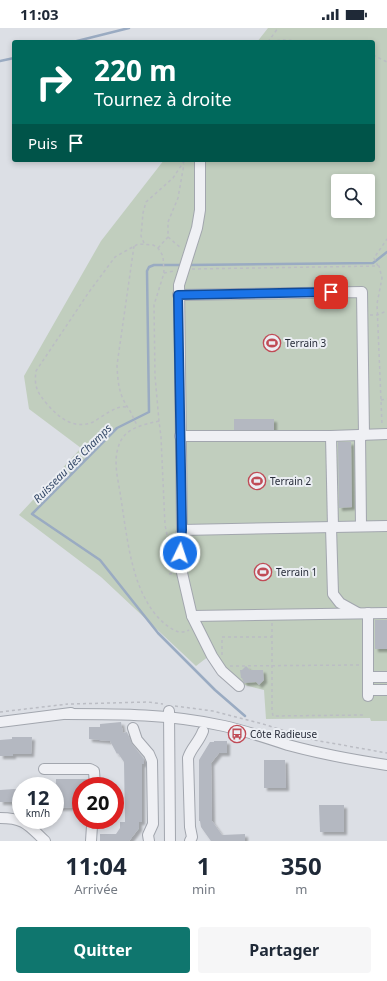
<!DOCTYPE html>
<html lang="fr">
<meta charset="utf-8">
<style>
:root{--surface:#fff;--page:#f6f6f7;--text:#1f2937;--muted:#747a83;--accent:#0f766e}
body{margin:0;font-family:"Noto Sans",sans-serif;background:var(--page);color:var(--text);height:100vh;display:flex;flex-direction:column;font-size:15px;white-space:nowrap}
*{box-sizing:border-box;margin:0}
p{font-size:13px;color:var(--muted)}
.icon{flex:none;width:22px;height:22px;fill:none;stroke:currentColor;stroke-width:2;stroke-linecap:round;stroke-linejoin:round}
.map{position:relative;height:813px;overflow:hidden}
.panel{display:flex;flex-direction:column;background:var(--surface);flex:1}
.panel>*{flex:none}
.top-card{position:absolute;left:12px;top:12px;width:363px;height:122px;border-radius:4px;box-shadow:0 2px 6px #0003;background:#00695c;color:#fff;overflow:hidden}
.fabs{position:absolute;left:331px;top:146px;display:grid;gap:8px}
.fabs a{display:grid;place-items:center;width:44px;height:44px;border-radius:4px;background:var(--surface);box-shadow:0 2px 6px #0003;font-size:20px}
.speed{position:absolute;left:12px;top:749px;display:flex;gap:8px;font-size:20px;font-weight:700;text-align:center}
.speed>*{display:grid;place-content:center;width:52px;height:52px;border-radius:50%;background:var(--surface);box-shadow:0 2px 6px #0003;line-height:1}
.speed small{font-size:10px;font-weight:400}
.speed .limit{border:6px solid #d22;background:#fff;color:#111}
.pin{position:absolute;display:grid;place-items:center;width:34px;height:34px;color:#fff;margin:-17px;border-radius:8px;box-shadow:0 2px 6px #0006}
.me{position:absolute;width:44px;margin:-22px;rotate:4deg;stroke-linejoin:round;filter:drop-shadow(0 0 3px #0008)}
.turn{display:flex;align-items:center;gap:14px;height:84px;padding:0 16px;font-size:18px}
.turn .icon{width:52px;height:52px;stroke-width:2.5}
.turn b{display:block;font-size:28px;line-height:34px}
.then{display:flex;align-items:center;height:38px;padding:0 16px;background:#0003;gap:8px;font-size:15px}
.eta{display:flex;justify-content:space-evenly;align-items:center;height:68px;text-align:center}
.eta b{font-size:24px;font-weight:700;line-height:28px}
.action{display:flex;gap:8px;margin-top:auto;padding:8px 16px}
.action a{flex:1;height:46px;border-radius:4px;background:var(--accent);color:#fff;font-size:16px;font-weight:700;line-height:46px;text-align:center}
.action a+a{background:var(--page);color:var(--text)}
.status{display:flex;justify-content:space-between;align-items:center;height:28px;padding:0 20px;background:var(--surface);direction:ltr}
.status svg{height:11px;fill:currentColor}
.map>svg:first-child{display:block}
.green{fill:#c1cebe;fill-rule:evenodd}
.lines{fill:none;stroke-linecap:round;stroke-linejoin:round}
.stream{stroke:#9aabc2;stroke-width:2.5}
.building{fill:#b4b8c1;filter:url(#shadow)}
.minor-casing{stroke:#a2a6ae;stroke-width:12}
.path{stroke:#bbbdc4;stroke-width:1.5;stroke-dasharray:3 3;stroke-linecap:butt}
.minor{stroke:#eff0f4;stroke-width:10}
.route-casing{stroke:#114b97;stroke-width:10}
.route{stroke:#1a73e8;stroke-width:7}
.labels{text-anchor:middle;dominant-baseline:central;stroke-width:4;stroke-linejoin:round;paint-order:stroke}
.poi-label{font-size:10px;fill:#282d3a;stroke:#ebeef3;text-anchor:start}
.water-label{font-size:11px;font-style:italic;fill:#364a69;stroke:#ebeef3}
</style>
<div class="status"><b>11:03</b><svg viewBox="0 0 49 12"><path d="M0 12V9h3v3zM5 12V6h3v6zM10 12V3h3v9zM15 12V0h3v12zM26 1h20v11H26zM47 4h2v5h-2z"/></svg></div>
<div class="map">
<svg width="387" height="813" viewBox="0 0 387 813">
<defs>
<filter id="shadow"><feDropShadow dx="3" dy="3" stdDeviation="1" flood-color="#0004"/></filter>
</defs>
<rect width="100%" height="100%" fill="#dcdfe5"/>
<path class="green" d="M268 0H387V693H371L370 690 266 691 264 662 241 656 209 628 196 638 101 549 19 487 81 420 29 381 24 348 101 213 164 132H373V14H257ZM338 153H368V183H338Z"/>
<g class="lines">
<g class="stream">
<path d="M73 14 129 0"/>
<path d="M0 33 14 30"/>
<path d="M183 237H154L149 239 147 243 149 384 117 400 32 486 100 532 158 605 215 662 245 688"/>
<path d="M188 237 373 235 387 224"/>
</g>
</g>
<g class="building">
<rect x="234" y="391" width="40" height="11"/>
<path d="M338 414H351L352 479 339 480Z"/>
<rect x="375" y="592" width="12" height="29"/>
<path d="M246 638 250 642H263L264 652 259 657 256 654 244 655 242 650H241L240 642H242Z"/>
<path d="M121 694 123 705 127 704 132 716 144 731V736H142V794H139V800L129 813H100V806H116L120 800V794H125L124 734 118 725 117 726 110 713 89 711V699H100V696Z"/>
<path d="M12 709H32L31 726H13V728H0V712L12 711Z"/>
<path d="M214 713H227V725H219L211 735 212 793 222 807 245 806V813H211L201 799 200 793H199V732L210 714H214Z"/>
<path d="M264 732H285L286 760H264Z"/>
<path d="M56 751H87V758H81V779L56 780V777H55Z"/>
<path d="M14 761 21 762V774H0V762Z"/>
<path d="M319 777H344V804H320Z"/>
</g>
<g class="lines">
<defs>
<g id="minor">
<path d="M200 132V182L197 200 179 257 182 502 180 514V536L192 588 212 628 222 643 239 658"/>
<path d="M178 267 362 264 364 407"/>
<path d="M360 407 361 498"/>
<path d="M180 408H331L387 406"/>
<path d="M331 408 333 499"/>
<path d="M331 499 333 566 340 575 358 585"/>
<path d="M182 502 387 498"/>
<path d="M368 585V668"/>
<path d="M192 588 387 585"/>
<path d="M369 649H387"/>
<path d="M368 662H387"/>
<path d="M169 683 170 813"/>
<path d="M66 686C119 686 171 686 224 698 246 703 267 710 288 717 321 726 354 732 387 737"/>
<path d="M0 694 71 685"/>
<path d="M133 700 137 712 149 726 152 733 153 796 148 807 149 813"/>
<path d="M44 741H90L94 743 95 758"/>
<path d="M0 790C25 790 28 797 45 813"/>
<path d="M91 813 92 798 94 792"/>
<path d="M190 813 192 809 190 799 188 730C191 720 199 714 203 703"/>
</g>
</defs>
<use href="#minor" class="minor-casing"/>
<g class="path">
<path d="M268 14 278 0"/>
<path d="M271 14 281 12 324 14"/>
<path d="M373 27 387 34"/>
<path d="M168 209 181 220"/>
<path d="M144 215 141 208 143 185 146 174 173 150 185 132"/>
<path d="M134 218 117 337C118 357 119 367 130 383 133 388 134 393 138 398"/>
<path d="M158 220 168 209V194L178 170 184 136"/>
<path d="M378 238 374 230 387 211"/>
<path d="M192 241 379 238 382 250 377 276 382 397H383"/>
<path d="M164 245 174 243"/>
<path d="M370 287H377L387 283"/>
<path d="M381 372 387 371"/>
<path d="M126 379C119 378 115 381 109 384 104 387 98 391 93 394 74 402 59 390 47 376 37 364 34 359 36 343L89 264 115 229 138 216 153 217 158 220 163 228 164 245 154 277 155 348 159 393 161 409 165 497 167 507 171 515"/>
<path d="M159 393C142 397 123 400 118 420 113 436 119 455 121 471 126 502 130 544 146 572 151 582 160 593 169 599 176 604 181 606 189 602"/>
<path d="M169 546 174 545"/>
<path d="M272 595V683L273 688 364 687"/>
<path d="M222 627V609H272"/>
<path d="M230 638 359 637"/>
<path d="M71 676 148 674 163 676"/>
<path d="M175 678 213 683 263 696 314 712 387 725"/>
<path d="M0 684 68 676"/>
</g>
<use href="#minor" class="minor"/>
</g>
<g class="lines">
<defs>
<path id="route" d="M180 525 182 502 178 267 331 264"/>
</defs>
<use href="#route" class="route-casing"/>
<use href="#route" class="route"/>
</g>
<defs>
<symbol id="stadium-ring" viewBox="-11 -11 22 22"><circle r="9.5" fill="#ebeef3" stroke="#c04b56" stroke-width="1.5"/><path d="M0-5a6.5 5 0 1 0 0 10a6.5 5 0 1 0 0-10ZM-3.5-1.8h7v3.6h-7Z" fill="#c04b56"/></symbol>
<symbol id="bus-ring" viewBox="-11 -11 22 22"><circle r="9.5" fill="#ebeef3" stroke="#c04b56" stroke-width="1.5"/><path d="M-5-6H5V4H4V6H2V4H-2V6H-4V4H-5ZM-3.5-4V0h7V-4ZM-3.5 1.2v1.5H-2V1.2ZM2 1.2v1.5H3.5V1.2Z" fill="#c04b56"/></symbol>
</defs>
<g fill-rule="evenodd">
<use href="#stadium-ring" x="262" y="305" width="20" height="20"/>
<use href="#stadium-ring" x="247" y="443" width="20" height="20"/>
<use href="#stadium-ring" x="253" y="534" width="20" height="20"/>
<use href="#bus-ring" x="227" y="696" width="20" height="20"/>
</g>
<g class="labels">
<g class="poi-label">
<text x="285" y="315">Terrain 3</text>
<text x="270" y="453">Terrain 2</text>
<text x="276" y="544">Terrain 1</text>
<text x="250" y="706">Côte Radieuse</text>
</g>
<g class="water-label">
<text transform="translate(72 435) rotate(-45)">Ruisseau des Champs</text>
</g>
</g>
</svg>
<div class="fabs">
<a><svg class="icon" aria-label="search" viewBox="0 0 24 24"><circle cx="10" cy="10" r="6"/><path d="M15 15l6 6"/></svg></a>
</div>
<div class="speed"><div>12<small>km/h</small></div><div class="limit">20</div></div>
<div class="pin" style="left:331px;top:264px;background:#d93025"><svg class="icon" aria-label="arrive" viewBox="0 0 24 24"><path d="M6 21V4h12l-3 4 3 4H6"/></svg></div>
<svg class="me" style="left:180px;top:525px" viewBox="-20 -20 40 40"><circle r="17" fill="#1a73e8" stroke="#fff" stroke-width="3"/><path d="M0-11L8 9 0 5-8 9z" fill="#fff"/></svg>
<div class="top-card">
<div class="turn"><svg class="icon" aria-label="right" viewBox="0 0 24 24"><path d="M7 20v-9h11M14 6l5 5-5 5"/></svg><div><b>220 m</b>Tournez à droite</div></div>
<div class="then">Puis<svg class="icon" aria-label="arrive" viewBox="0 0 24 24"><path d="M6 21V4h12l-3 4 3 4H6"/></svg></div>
</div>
</div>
<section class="panel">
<div class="eta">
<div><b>11:04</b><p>Arrivée</p></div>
<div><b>1</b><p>min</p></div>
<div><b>350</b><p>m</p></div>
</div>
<div class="action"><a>Quitter</a><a>Partager</a></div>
</section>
